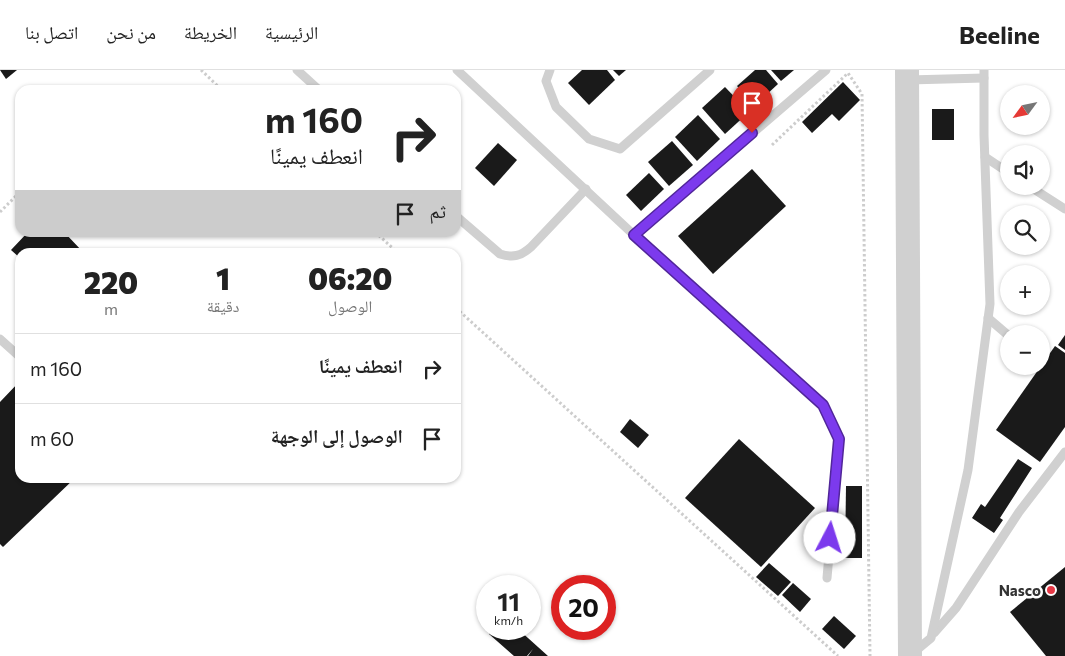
<!DOCTYPE html>
<html lang="ar">
<meta charset="utf-8">
<style>
:root{--surface:#fff;--page:#f6f6f6;--text:#222;--muted:#767676;--line:#e0e0e0}
body{margin:0;font-family:Commissioner,"Noto Naskh Arabic",sans-serif;background:var(--page);color:var(--text);direction:rtl;height:100vh;display:flex;flex-direction:column;font-size:19px;white-space:nowrap}
*{box-sizing:border-box;margin:0}
p{font-size:16px;color:var(--muted)}
.icon{flex:none;width:28px;height:28px;fill:none;stroke:currentColor;stroke-width:2;stroke-linecap:round;stroke-linejoin:round}
.map{position:relative;flex:1;overflow:hidden;direction:ltr}
.side{position:absolute;left:15px;top:178px;width:446px;height:235px;display:flex;flex-direction:column;background:var(--surface);border-radius:15px;box-shadow:0 1px 4px #0004;direction:rtl}
.side>*{flex:none}
.top-card{position:absolute;left:15px;top:15px;width:446px;height:152px;border-radius:15px;box-shadow:0 1px 4px #0004;direction:rtl;background:#fff;color:var(--text);overflow:hidden}
.needle{width:32px;rotate:237deg}
.fabs{position:absolute;left:1000px;top:15px;display:grid;gap:10px}
.fabs a{display:grid;place-items:center;width:50px;height:50px;border-radius:50%;background:var(--surface);box-shadow:0 1px 4px #0004;font-size:25px}
.speed{position:absolute;left:476px;top:505px;display:flex;gap:10px;font-size:25px;font-weight:700;text-align:center}
.speed>*{display:grid;place-content:center;width:65px;height:65px;border-radius:50%;background:var(--surface);box-shadow:0 1px 4px #0004;line-height:1}
.speed small{font-size:12px;font-weight:400}
.speed .limit{border:8px solid #d22;background:#fff;color:#111}
.pin{position:absolute;display:grid;place-items:center;width:42px;height:42px;color:#fff;margin:-51px -21px;border-radius:50% 50% 50% 0;rotate:-45deg;box-shadow:0 0 5px #0007}
.pin .icon{rotate:45deg}
.me{position:absolute;width:55px;margin:-28px;rotate:5deg;stroke-linejoin:round;filter:drop-shadow(0 0 4px #0008)}
.turn{display:flex;align-items:center;gap:18px;height:105px;padding:0 15px;font-size:22px}
.turn .icon{width:65px;height:65px;stroke-width:2.5}
.turn b{display:block;font-size:35px;line-height:42px}
.then{display:flex;align-items:center;height:48px;padding:0 15px;background:#0003;gap:10px;font-size:19px}
.eta{display:flex;justify-content:space-evenly;align-items:center;height:85px;text-align:center}
.eta b{font-size:30px;font-weight:800;line-height:35px}
ul{padding:0;list-style:none}
li{display:flex;align-items:center;gap:15px;height:70px;padding:0 15px;border-top:1px solid var(--line)}
li div{flex:1}
li b{display:block;font-size:19px}
li em{font-style:normal}
header{display:flex;align-items:center;gap:30px;box-sizing:border-box;height:70px;padding:0 25px;background:var(--surface);border-bottom:1px solid var(--line)}
header strong{font-size:24px}
nav{display:flex;gap:28px;margin-inline-start:auto;font-size:18px}
.map>svg:first-child{display:block}
.building{fill:#1a1a1a}
.lines{fill:none;stroke-linecap:round;stroke-linejoin:round}
.path{stroke:#cdcdcd;stroke-width:3;stroke-dasharray:2.5 2.5;stroke-linecap:butt}
.service{stroke:#d0d0d0;stroke-width:9}
.tertiary{stroke:#d0d0d0;stroke-width:24}
.route-casing{stroke:#51269a;stroke-width:12}
.route{stroke:#7c3aed;stroke-width:9}
.poi-dot{fill:#e63946;stroke:#fff;stroke-width:2}
.labels{text-anchor:middle;dominant-baseline:central;stroke-width:5;stroke-linejoin:round;paint-order:stroke}
.poi-label{font-size:15px;font-weight:bold;fill:#333;stroke:#fff;text-anchor:end}
</style>
<header>
<strong>Beeline</strong>
<nav><a>الرئيسية</a><a>الخريطة</a><a>من نحن</a><a>اتصل بنا</a></nav>
</header>
<div class="map">
<svg width="1065" height="586" viewBox="0 0 1065 586">
<rect width="100%" height="100%" fill="#fff"/>
<g class="building">
<path d="M0 0H17L6 9Z"/>
<path d="M582 0H607L615 10 589 35 568 13Z"/>
<path d="M613 0H626L619 6Z"/>
<path d="M755 0H766L778 14 754 36 737 16Z"/>
<path d="M771 0H794L781 11Z"/>
<path d="M843 12 860 30 839 51 832 44 812 63 802 52Z"/>
<path d="M725 17 749 42 725 64 702 38Z"/>
<rect x="932" y="39" width="22" height="31"/>
<path d="M698 45 720 69 697 91 675 67Z"/>
<path d="M672 71 693 95 669 116 648 92Z"/>
<path d="M498 73 517 90 494 116 475 98Z"/>
<path d="M752 99 786 136 713 204 678 166Z"/>
<path d="M649 103 664 119 641 141 626 125Z"/>
<path d="M28 162H64L83 182H20V188L11 180Z"/>
<path d="M1065 265V280L1058 275Z"/>
<path d="M1055 276 1065 283V357L1040 392 996 360Z"/>
<path d="M20 311V408H75L3 477 0 474V332Z"/>
<path d="M630 349 649 365 638 378 620 362Z"/>
<path d="M739 369 815 438 761 497 685 428Z"/>
<path d="M1018 389 1032 398 1000 448 1003 450 994 463 972 448 981 434 985 437Z"/>
<path d="M846 416H862V488H845Z"/>
<path d="M769 493 791 512 778 526 756 507Z"/>
<path d="M1065 497V586H1046L1010 542Z"/>
<path d="M793 513 811 529 800 542 782 525Z"/>
<path d="M834 546 856 566 844 579 822 559Z"/>
<path d="M494 559H518L548 586H528L533 579 527 586H514L489 564Z"/>
</g>
<g class="lines">
<g class="path">
<path d="M201 0 222 20"/>
<path d="M772 75 848 3 862 24 870 586"/>
<path d="M0 142 18 124"/>
<path d="M375 162 397 182"/>
<path d="M456 238 838 586"/>
</g>
<g class="service">
<path d="M297 0 319 20"/>
<path d="M457 0 634 165"/>
<path d="M550 0 546 11 556 37 589 69 620 79 710 0"/>
<path d="M826 0 634 165 823 335 839 369 827 508"/>
<path d="M908 10 984 8"/>
<path d="M985 87 1009 103"/>
<path d="M1029 116 1065 139"/>
<path d="M456 146 500 184C513 188 521 186 531 177L586 119"/>
<path d="M988 248 1009 266"/>
<path d="M0 269 20 287"/>
<path d="M934 563 956 538 1019 442 1065 382"/>
<path d="M913 583 931 568 968 400 990 234 984 65V0"/>
</g>
<path class="tertiary" d="M907 0 910 586"/>
</g>
<g class="lines">
<defs>
<path id="route" d="M752 63 634 165 823 335 839 369 830 468"/>
</defs>
<use href="#route" class="route-casing"/>
<use href="#route" class="route"/>
</g>
<circle class="poi-dot" cx="1051" cy="520" r="5"/>
<g class="labels">
<g class="poi-label">
<text x="1041" y="520">Nasco</text>
</g>
</g>
</svg>
<div class="fabs">
<a><svg class="needle" viewBox="-14 -14 28 28"><path d="M0-13l5 13h-10z" fill="#e53935"/><path d="M0 13l5-13h-10z" fill="#767676"/></svg></a>
<a><svg class="icon" aria-label="sound" viewBox="0 0 24 24"><path d="M4 9h4l5-4v14l-5-4H4zM17 9q2 3 0 6"/></svg></a>
<a><svg class="icon" aria-label="search" viewBox="0 0 24 24"><circle cx="10" cy="10" r="6"/><path d="M15 15l6 6"/></svg></a>
<a>+</a>
<a>−</a>
</div>
<div class="speed"><div>11<small>km/h</small></div><div class="limit">20</div></div>
<div class="pin" style="left:752px;top:63px;background:#d93025"><svg class="icon" aria-label="arrive" viewBox="0 0 24 24"><path d="M6 21V4h12l-3 4 3 4H6"/></svg></div>
<svg class="me" style="left:830px;top:468px" viewBox="-20 -20 40 40"><circle r="19" fill="#fff"/><path d="M0-13L10 11 0 6-10 11z" fill="#7c3aed"/></svg>
<div class="top-card">
<div class="turn"><svg class="icon" aria-label="right" viewBox="0 0 24 24"><path d="M7 20v-9h11M14 6l5 5-5 5"/></svg><div><b>160 m</b>انعطف يمينًا</div></div>
<div class="then">ثم<svg class="icon" aria-label="arrive" viewBox="0 0 24 24"><path d="M6 21V4h12l-3 4 3 4H6"/></svg></div>
</div>
<section class="side">
<div class="eta">
<div><b>06:20</b><p>الوصول</p></div>
<div><b>1</b><p>دقيقة</p></div>
<div><b>220</b><p>m</p></div>
</div>
<ul>
<li><svg class="icon" aria-label="right" viewBox="0 0 24 24"><path d="M7 20v-9h11M14 6l5 5-5 5"/></svg><div><b>انعطف يمينًا</b></div><em>160 m</em></li>
<li><svg class="icon" aria-label="arrive" viewBox="0 0 24 24"><path d="M6 21V4h12l-3 4 3 4H6"/></svg><div><b>الوصول إلى الوجهة</b></div><em>60 m</em></li>
</ul>
</section>
</div>
